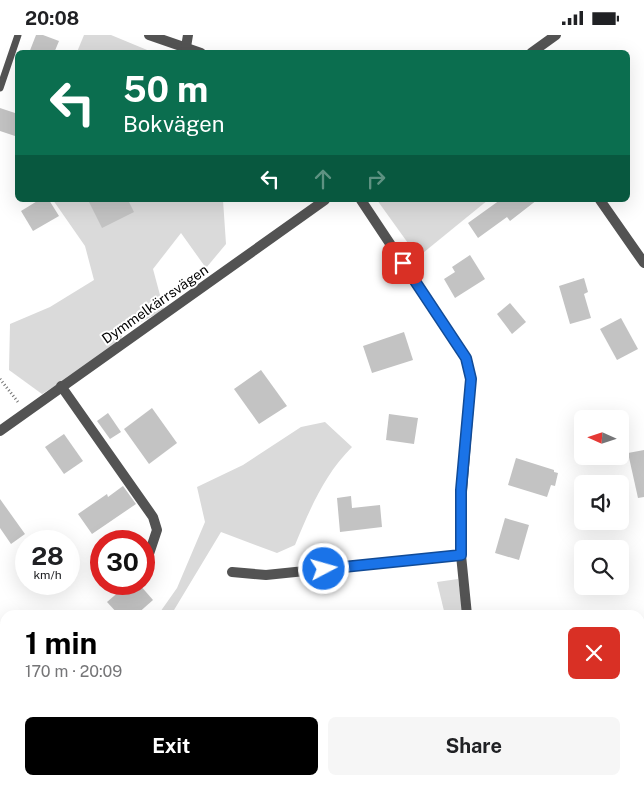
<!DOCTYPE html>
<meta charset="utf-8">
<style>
:root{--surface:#fff;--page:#f6f6f6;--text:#202124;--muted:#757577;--accent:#000}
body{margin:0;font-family:"Public Sans",sans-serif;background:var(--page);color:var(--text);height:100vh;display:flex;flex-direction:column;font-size:19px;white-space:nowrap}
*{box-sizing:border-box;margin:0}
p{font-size:16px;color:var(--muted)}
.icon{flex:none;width:28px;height:28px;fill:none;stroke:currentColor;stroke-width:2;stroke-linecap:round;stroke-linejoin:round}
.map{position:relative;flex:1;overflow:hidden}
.panel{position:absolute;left:0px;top:575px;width:645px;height:175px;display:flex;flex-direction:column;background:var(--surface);border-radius:15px 15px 0 0;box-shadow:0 5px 20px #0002}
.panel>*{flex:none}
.guide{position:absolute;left:15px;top:15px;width:615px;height:152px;border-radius:8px;box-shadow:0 5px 20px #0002;background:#0b6e4f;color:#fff;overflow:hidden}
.needle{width:32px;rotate:273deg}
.controls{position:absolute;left:574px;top:375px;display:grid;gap:10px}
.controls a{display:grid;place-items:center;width:55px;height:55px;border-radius:8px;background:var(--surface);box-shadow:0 5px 20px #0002;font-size:25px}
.speed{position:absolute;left:15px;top:495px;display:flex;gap:10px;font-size:25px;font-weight:700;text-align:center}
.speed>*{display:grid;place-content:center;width:65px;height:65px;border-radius:50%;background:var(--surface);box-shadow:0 5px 20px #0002;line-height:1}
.speed small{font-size:12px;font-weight:400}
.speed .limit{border:8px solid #d22;background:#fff;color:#111}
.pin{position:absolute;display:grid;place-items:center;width:42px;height:42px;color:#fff;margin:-21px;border-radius:10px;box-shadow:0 2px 8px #0006}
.me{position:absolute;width:55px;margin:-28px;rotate:84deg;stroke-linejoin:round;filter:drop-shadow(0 0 4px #0008)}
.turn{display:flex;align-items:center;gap:18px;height:105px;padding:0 25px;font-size:22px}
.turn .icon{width:65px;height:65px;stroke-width:2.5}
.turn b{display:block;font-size:35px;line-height:42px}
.lanes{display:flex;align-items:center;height:48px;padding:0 25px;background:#0003;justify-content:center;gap:25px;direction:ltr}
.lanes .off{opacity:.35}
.round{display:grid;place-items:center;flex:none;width:52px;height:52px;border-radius:8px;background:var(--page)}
.summary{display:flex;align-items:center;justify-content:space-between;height:85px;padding:0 25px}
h1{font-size:30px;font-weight:700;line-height:38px;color:var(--accent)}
.button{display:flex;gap:10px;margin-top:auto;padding:10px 25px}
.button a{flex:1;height:58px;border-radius:8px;background:var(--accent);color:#fff;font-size:20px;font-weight:700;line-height:58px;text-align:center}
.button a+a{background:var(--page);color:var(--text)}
.status{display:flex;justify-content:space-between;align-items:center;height:35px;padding:0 25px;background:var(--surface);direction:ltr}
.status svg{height:14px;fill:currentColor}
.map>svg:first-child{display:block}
.green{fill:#dadada}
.building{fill:#c3c3c3}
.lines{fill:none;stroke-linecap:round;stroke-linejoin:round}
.path{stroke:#757575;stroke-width:3;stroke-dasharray:1 2.5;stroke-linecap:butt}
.lane{stroke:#535353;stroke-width:7}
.street{stroke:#535353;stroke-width:10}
.route-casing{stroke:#114b97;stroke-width:12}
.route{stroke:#1a73e8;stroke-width:9}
.labels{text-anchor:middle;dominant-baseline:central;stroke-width:4;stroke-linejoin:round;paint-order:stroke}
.street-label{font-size:14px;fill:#000;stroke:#fff}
</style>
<div class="status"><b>20:08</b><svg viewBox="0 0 49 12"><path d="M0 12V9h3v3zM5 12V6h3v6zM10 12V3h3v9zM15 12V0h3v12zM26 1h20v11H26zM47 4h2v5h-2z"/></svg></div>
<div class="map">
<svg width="644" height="750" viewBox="0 0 644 750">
<rect width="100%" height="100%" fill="#fff"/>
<g class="green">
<path d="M84 0H111L152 17H77Z"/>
<path d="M53 165H223L226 209 206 233 181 198 153 234 164 275 124 296 118 312 42 359 9 335 10 289 50 272 94 245 85 211Z"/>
<path d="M377 165H488L418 222Z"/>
<path d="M325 387 352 412C324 440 310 474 295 510L277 518 221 497 171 580H158L177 553 205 487 197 452 243 430 301 392Z"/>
<path d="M458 544 464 580H445L437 547Z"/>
<path d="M640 674 644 676V750H48L49 745H640Z"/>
</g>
<g class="building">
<path d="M36 0H43L59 6 54 18H29Z"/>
<path d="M0 73 18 79V102L0 96Z"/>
<path d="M39 165H49L59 181 33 196 21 176Z"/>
<path d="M88 165H128L134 177 102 193Z"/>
<path d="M500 165H537L510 186 507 182 478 203 468 188Z"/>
<path d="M470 220 485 244 455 263 444 244 455 237 452 232Z"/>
<path d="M584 243 588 257 584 259 591 283 570 289 559 251Z"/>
<path d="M510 268 526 287 512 299 497 279Z"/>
<path d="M621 283 638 314 617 325 600 294Z"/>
<path d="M404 297 413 325 372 338 363 311Z"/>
<path d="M261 335 287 371 259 389 234 354Z"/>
<path d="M152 373 177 408 149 429 124 394Z"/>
<path d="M108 378 121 397 110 404 97 386Z"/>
<path d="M389 379 418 383 414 409 386 405Z"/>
<path d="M64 399 83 426 64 439 45 412Z"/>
<path d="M644 415V462L638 463 628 418Z"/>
<path d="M516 423 554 435V437L558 438 555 451 551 450 547 462 508 450Z"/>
<path d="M123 451 136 469 92 499 78 479 107 459 108 462Z"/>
<path d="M351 461 352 473 380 470 382 492 340 497 337 463Z"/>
<path d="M0 464 25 499 11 509 0 493Z"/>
<path d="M505 483 529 490 519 525 495 518Z"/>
<path d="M128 549H139L153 565 136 580H119L107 567Z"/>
</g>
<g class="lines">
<path class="path" d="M0 344 18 367"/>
<path class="lane" d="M0 53 18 0"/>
<g class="street">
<path d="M149 0 201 18"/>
<path d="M186 12 188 0"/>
<path d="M531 18 556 0"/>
<path d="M361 165 466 323 471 344 460 482 461 520 467 580"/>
<path d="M600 165 644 228"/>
<path d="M61 351 153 482 157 495 147 525"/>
<path d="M0 396 325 165"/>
<path d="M232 537 266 540 461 520"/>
<path d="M480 745V750"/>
</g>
</g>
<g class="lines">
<defs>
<path id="route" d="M324 534 461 520V455L471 344 466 323 403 228"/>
</defs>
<use href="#route" class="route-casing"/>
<use href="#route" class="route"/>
</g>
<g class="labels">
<g class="street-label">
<text transform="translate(155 269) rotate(-35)">Dymmelkärrsvägen</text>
</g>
</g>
</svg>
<div class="controls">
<a><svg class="needle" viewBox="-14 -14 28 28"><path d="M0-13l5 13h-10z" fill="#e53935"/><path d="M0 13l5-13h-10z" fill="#757577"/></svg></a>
<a><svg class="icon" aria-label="sound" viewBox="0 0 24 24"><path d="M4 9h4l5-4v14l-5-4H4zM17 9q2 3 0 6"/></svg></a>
<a><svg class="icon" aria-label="search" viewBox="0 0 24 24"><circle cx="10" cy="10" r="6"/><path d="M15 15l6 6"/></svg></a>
</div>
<div class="speed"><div>28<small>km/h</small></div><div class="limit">30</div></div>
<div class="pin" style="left:403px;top:228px;background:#d93025"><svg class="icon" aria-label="arrive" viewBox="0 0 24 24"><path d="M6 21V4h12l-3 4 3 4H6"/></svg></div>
<svg class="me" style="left:324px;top:534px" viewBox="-20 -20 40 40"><circle r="17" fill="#1a73e8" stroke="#fff" stroke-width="3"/><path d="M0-11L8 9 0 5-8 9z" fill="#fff"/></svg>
<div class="guide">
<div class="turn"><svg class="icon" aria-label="left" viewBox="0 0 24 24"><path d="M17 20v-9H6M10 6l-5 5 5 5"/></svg><div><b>50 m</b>Bokvägen</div></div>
<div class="lanes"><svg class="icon" aria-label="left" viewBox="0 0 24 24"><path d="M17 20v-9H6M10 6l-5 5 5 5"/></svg><svg class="icon off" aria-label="ahead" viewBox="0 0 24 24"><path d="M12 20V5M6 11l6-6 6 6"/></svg><svg class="icon off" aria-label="right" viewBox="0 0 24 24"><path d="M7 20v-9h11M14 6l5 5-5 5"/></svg></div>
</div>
<section class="panel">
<div class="summary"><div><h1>1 min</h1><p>170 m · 20:09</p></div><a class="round" style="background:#d93025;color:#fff"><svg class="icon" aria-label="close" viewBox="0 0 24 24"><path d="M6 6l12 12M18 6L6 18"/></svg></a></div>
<div class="button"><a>Exit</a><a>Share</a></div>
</section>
</div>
